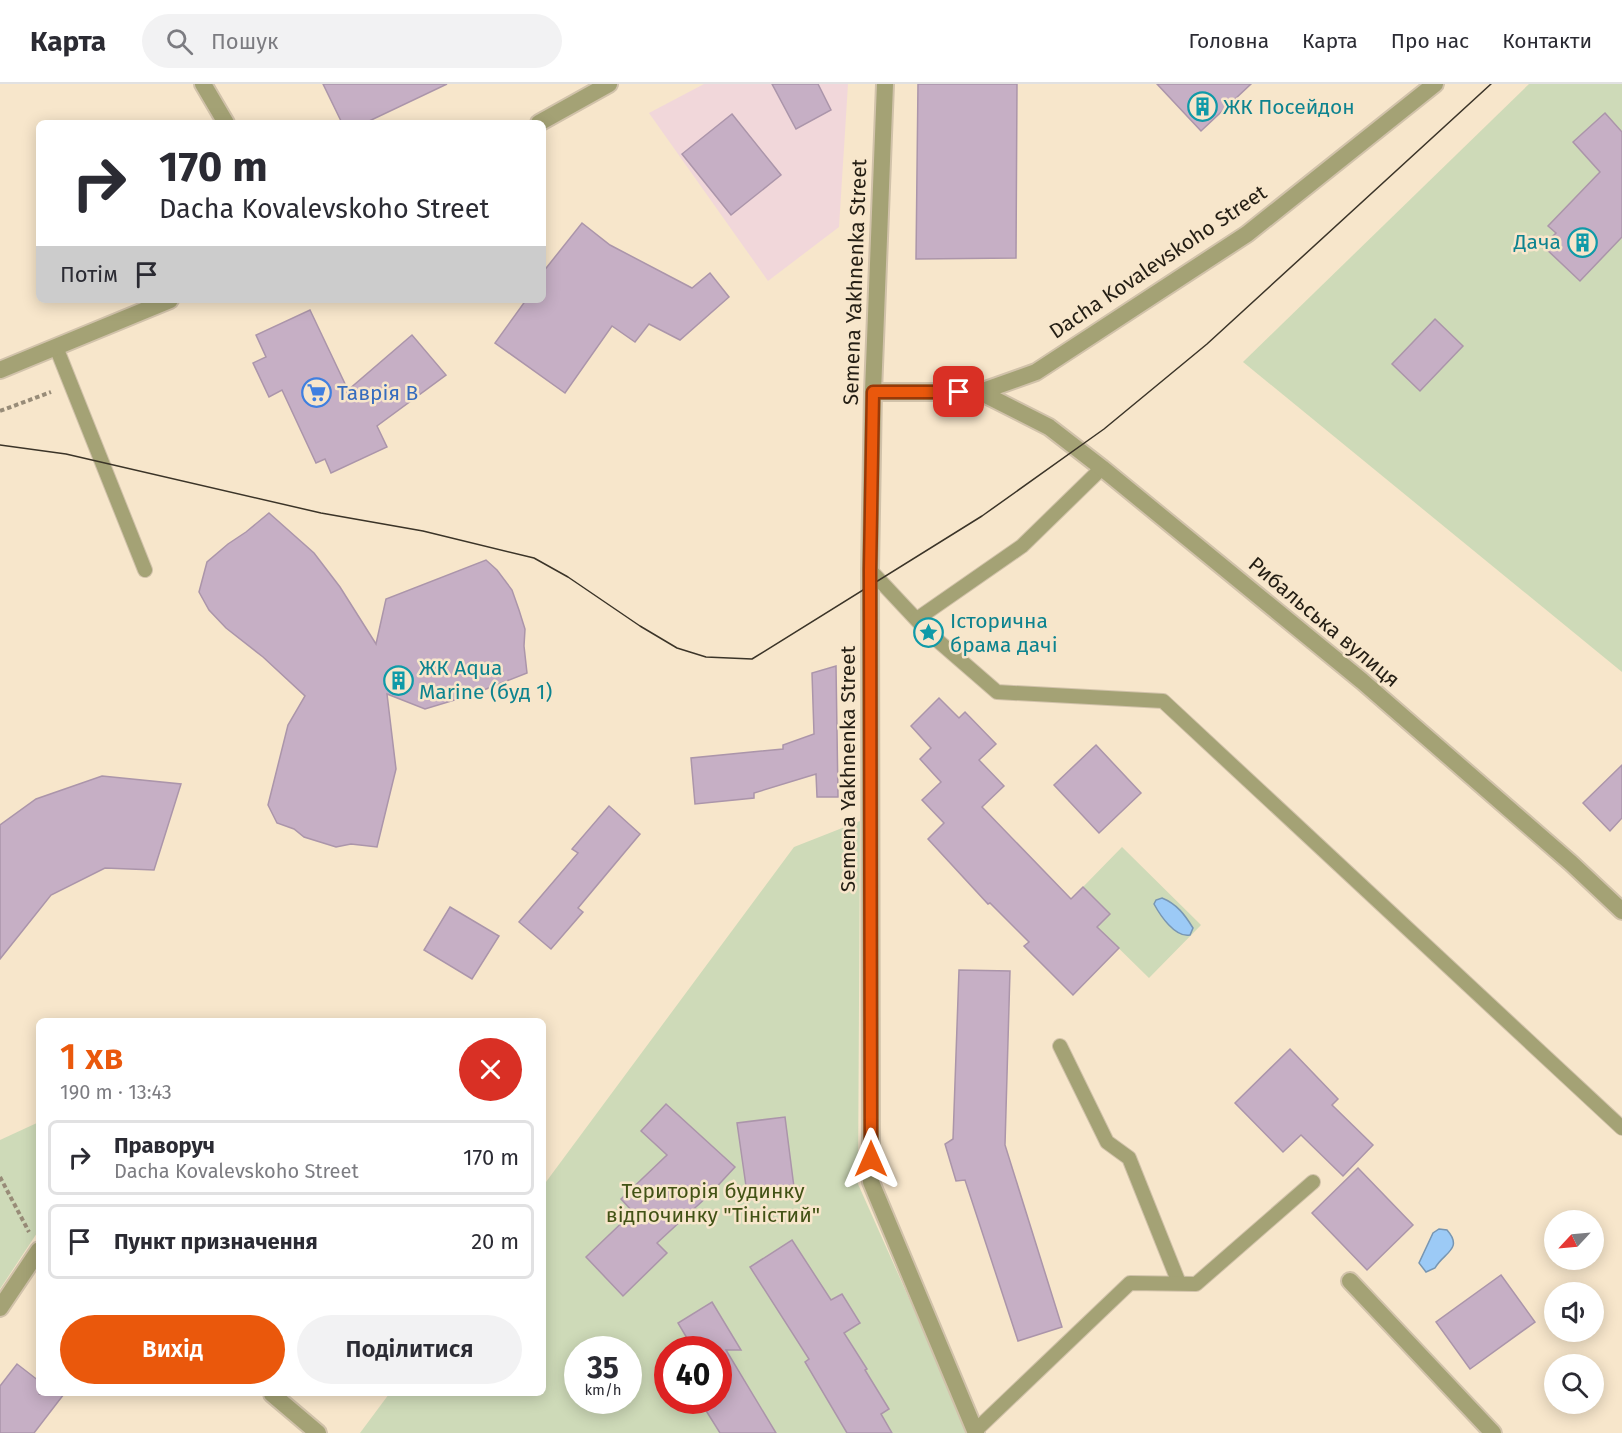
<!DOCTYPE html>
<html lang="uk">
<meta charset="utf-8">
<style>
:root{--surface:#fff;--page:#f2f2f3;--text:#2b2b33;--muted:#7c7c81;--line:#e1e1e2;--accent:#ea580c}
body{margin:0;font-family:"Fira Sans",sans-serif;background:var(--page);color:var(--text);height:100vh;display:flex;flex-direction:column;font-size:22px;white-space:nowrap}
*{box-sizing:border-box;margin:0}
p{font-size:20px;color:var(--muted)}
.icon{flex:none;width:33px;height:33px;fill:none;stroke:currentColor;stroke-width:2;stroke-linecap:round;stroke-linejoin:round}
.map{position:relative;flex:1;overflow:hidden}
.sheet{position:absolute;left:36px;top:934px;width:510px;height:378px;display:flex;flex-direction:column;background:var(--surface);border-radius:9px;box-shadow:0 3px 15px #0003}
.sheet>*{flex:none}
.guide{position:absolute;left:36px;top:36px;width:510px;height:183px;border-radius:9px;box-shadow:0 3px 15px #0003;background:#fff;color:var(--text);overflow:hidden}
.needle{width:39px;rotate:244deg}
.fabs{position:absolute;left:1544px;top:1126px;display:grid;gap:12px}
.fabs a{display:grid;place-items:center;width:60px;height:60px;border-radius:50%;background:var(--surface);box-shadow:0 3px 15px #0003;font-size:30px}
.speed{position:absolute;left:564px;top:1252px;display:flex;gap:12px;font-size:30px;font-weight:700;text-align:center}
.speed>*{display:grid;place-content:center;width:78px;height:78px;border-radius:50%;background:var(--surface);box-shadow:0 3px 15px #0003;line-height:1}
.speed small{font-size:15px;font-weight:400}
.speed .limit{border:9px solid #d22;background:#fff;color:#111}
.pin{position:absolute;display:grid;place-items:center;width:51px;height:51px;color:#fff;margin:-26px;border-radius:12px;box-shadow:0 3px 9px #0006}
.me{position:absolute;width:66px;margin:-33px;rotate:0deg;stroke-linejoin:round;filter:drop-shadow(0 0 4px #0008)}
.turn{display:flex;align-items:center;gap:21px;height:126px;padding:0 24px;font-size:27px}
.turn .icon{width:78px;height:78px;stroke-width:2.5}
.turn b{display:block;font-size:42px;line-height:51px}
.then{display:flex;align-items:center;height:57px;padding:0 24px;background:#0003;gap:12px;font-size:22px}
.round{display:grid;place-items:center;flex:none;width:63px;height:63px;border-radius:32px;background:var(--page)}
.headline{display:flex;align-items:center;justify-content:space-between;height:102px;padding:0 24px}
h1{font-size:36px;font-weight:600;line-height:45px;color:var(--accent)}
.action{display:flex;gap:12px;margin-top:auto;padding:12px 24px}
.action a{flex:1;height:69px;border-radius:36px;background:var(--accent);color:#fff;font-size:24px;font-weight:600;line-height:69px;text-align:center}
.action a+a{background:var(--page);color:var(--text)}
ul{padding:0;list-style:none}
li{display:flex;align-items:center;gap:18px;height:75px;margin:0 12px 9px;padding:0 12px;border:3px solid var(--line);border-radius:9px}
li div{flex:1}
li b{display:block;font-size:22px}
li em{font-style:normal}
header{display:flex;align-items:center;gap:36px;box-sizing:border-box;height:84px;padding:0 30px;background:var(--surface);border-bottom:2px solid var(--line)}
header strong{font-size:28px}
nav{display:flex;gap:33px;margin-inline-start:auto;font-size:21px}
.search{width:420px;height:54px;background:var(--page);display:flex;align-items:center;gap:15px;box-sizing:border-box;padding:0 21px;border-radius:33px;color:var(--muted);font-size:22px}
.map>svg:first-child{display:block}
.commercial{fill:#f1d7da}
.green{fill:#cedab8;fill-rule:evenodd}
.water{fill:#9ccaf6;stroke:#7896b2;stroke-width:1.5}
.building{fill:#c6afc5;stroke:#ab95aa;stroke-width:1.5}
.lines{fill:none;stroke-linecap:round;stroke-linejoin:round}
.service-casing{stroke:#d1c2aa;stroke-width:16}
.pedestrian-casing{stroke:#d1c2aa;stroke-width:20}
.minor-casing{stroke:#d1c2aa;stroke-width:20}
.tertiary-casing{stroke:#d1c2aa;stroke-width:20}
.path{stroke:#988c78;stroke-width:4;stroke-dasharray:4.5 3;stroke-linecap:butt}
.service{stroke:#a4a275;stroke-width:14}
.pedestrian{stroke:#a4a275;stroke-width:16}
.minor{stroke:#a4a275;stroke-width:16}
.tertiary{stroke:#a4a275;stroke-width:16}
.tram{stroke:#3b3428;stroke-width:1.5}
.route-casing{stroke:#983908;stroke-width:15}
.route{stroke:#ea580c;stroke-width:10}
.labels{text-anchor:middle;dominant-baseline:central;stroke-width:5;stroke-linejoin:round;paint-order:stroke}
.culture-label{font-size:21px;fill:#0d838f;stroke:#f7e6cb;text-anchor:start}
.street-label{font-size:21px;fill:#241e14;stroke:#f7e6cb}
.shop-label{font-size:21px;fill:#366cbe;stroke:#f7e6cb;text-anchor:start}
.park-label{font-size:21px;fill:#425215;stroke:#f7e6cb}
</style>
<header>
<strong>Карта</strong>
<div class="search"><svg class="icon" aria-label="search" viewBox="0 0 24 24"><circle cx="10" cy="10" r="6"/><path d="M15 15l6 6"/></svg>Пошук</div>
<nav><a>Головна</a><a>Карта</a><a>Про нас</a><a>Контакти</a></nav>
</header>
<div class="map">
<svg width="1622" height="1349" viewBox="0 0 1622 1349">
<rect width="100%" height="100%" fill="#f7e6cb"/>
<path class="commercial" d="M704 0H848L839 143 768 197 649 29Z"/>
<g class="green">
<path d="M1529 0H1622V588L1243 278Z"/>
<path d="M860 737 858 1100 969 1349H360L389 1310H543V1102L794 763ZM578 1266H628V1317H578ZM668 1266H718V1317H668Z"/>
<path d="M1122 763 1201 841 1149 894 1097 843 1110 830 1083 803Z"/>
<path d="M39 1038V1146L0 1205V1056Z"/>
</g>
<g class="water">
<path d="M1162 814C1177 820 1185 831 1193 844L1190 851C1175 854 1160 831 1154 820L1156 816Z"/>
<path d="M1439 1145 1447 1146C1464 1165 1443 1169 1435 1184L1426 1188 1419 1179 1433 1149Z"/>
</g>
<g class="building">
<path d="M323 0H447L365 39H342Z"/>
<path d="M772 0H818L831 26 796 45Z"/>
<path d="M918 0H1017L1016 174 916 175Z"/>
<path d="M1157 0H1251L1201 47Z"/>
<path d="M1605 29 1622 48V153L1580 197 1543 162 1556 149 1548 142 1600 88 1573 58Z"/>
<path d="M732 30 781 91 731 131 682 70Z"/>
<path d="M582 139 610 161 692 204 710 189 729 213 680 256 649 240 635 258 612 242 565 309 495 259 526 216H543V188Z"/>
<path d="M310 226 348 306 412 251 446 291 377 342 387 363 331 389 325 375 316 379 282 306 269 313 253 279 266 273 256 251Z"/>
<path d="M1435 235 1463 262 1420 307 1392 280Z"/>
<path d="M269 429 314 469 340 503 376 560 386 515 486 476 497 486 512 506 519 526 525 545 524 562 527 589 471 611 425 625 387 610 396 685 377 763 351 760 336 763 304 753 294 745 277 739 268 721 288 641 305 612 263 573 226 544 209 526 199 508 207 478 228 460 246 448Z"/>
<path d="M836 582 838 713H817L816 690 754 709V714L695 720 691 674 783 665V661L814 650 812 589Z"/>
<path d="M939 614 959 634 965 628 996 660 979 676 1004 702 982 723 1071 815 1083 803 1110 830 1097 843 1119 864 1073 911 1024 862 1029 858 990 819 988 820 928 755 944 739 922 716 941 698 920 675 931 664 911 642Z"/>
<path d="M1096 661 1141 709 1099 749 1054 701Z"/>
<path d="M1622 681V734L1610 747 1583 719Z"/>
<path d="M102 692 181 700 154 786 105 784 51 811 0 875V741L36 715Z"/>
<path d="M609 722 640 750 578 824 583 828 551 865 519 838 578 769 572 765Z"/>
<path d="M450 823 499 852 472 895 424 866Z"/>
<path d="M959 886 1010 887 1005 1061 1062 1243 1018 1257 965 1096 956 1097 945 1060 953 1055Z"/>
<path d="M1290 965 1338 1015 1332 1021 1373 1061 1343 1092 1301 1051 1283 1068 1235 1019Z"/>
<path d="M666 1020 735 1083 710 1110 657 1159 667 1169 623 1212 586 1173 633 1128 621 1115 667 1071 641 1047Z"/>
<path d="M785 1033 795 1111 748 1116 737 1039Z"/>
<path d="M1358 1084 1413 1141 1367 1186 1312 1129Z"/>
<path d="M792 1156 831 1216 842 1210 860 1239 844 1249 867 1285 865 1286 889 1325 881 1330 892 1349H847L805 1278 809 1275 750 1183Z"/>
<path d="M1501 1191 1535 1238 1470 1285 1436 1238Z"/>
<path d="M712 1218 741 1266H726L776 1349H720L700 1317H718V1266H694L678 1239Z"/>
<path d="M17 1280 39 1297V1310H64L34 1349H0V1302Z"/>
</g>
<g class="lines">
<defs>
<g id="service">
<path d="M56 263 145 486"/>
<path d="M870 486 929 549 997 608 1163 617 1622 1044"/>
<path d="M917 535 1022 462 1102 384"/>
<path d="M1060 962 1107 1058 1129 1074 1179 1199"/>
<path d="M975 1347 1130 1199 1196 1200 1313 1098"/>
</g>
<path id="pedestrian" d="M203 0 226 39"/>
<g id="minor">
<path d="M873 308H980L1036 288 1247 150 1435 0"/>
<path d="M980 308 1049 343 1102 384 1362 597 1571 779 1622 827"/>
<path d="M1350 1197 1493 1349"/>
<path d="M0 1224 39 1166"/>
<path d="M272 1310 318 1349"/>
</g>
<g id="tertiary">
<path d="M885 0 873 308 870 486 871 1098 976 1349"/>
<path d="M539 39 609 0"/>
<path d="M0 286 170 216"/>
</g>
</defs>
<use href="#service" class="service-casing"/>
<use href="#pedestrian" class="pedestrian-casing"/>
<use href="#minor" class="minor-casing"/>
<use href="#tertiary" class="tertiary-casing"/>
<g class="path">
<path d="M0 327 51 308"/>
<path d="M0 1093 29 1148"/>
</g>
<use href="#service" class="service"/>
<use href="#pedestrian" class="pedestrian"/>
<use href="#minor" class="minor"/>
<use href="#tertiary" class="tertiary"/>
<path class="tram" d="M0 361 66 370 321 429 423 447 534 474 568 493 640 542 677 564 706 573 752 575 982 432 1104 345 1207 260 1491 0"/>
</g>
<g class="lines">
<defs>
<path id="route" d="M871 1075 870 486 873 308H959"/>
</defs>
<use href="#route" class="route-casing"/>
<use href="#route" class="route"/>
</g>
<defs>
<symbol id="building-ring" viewBox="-11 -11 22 22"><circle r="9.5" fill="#f7e6cb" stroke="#0f9aa8" stroke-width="1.5"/><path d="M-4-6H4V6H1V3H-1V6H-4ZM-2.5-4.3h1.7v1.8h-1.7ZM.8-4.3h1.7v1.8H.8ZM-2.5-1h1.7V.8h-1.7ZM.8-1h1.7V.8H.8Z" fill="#0f9aa8"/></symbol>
<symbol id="supermarket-ring" viewBox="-11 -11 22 22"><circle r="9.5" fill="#f7e6cb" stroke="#3f7fe0" stroke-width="1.5"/><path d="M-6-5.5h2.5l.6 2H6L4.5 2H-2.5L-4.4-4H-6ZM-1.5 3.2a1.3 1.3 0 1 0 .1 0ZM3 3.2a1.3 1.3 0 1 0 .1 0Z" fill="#3f7fe0"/></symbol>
<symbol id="sight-ring" viewBox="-11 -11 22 22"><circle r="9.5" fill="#f7e6cb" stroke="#0f9aa8" stroke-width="1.5"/><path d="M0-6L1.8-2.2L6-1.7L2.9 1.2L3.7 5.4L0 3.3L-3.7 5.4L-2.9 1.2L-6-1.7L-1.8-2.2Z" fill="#0f9aa8"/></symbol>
</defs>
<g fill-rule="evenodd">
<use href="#building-ring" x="1186" y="6" width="33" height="33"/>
<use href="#building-ring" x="1566" y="142" width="33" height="33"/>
<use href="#supermarket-ring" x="300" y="292" width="33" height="33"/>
<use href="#sight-ring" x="912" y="532" width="33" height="33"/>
<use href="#building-ring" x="382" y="580" width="33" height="33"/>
</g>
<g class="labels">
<g class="culture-label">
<text x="1223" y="23">ЖК Посейдон</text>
<text x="1561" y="158" text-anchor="end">Дача</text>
<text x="950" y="537">Історична<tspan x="950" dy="24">брама дачі</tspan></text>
<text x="419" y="584">ЖК Aqua<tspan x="419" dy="24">Marine (буд 1)</tspan></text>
</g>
<g class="street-label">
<text transform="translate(1158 178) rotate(-34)">Dacha Kovalevskoho Street</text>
<text transform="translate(855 198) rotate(-88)">Semena Yakhnenka Street</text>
<text transform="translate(1324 538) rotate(40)">Рибальська вулиця</text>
<text transform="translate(848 685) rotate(-90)">Semena Yakhnenka Street</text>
</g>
<g class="shop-label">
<text x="337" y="309">Таврія В</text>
</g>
<g class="park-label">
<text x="713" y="1107">Територія будинку<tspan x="713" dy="24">відпочинку "Тіністий"</tspan></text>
</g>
</g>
</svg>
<div class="fabs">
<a><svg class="needle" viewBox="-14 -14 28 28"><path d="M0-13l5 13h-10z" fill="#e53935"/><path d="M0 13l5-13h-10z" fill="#7c7c81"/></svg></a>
<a><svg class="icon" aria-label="sound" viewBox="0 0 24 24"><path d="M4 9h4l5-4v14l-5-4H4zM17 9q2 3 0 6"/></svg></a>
<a><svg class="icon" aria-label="search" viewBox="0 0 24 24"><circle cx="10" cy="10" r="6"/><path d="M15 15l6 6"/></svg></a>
</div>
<div class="speed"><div>35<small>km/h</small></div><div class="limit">40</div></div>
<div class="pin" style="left:959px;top:308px;background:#d93025"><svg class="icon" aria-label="arrive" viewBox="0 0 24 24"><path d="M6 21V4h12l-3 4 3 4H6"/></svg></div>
<svg class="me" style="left:871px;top:1075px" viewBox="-20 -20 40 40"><path d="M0-17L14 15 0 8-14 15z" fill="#ea580c" stroke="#fff" stroke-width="4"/></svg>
<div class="guide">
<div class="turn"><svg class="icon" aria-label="right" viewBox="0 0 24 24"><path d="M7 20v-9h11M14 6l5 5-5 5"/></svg><div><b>170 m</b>Dacha Kovalevskoho Street</div></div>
<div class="then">Потім<svg class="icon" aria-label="arrive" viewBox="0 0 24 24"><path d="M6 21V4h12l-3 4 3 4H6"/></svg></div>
</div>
<section class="sheet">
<div class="headline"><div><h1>1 хв</h1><p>190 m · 13:43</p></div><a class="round" style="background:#d93025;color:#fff"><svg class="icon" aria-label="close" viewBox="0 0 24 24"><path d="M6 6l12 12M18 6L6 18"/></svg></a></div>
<ul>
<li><svg class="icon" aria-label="right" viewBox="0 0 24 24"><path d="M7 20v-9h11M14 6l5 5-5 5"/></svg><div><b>Праворуч</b><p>Dacha Kovalevskoho Street</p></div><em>170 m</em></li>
<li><svg class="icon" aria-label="arrive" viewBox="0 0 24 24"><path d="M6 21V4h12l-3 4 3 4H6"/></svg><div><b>Пункт призначення</b></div><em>20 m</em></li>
</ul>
<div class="action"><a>Вихід</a><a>Поділитися</a></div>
</section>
</div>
